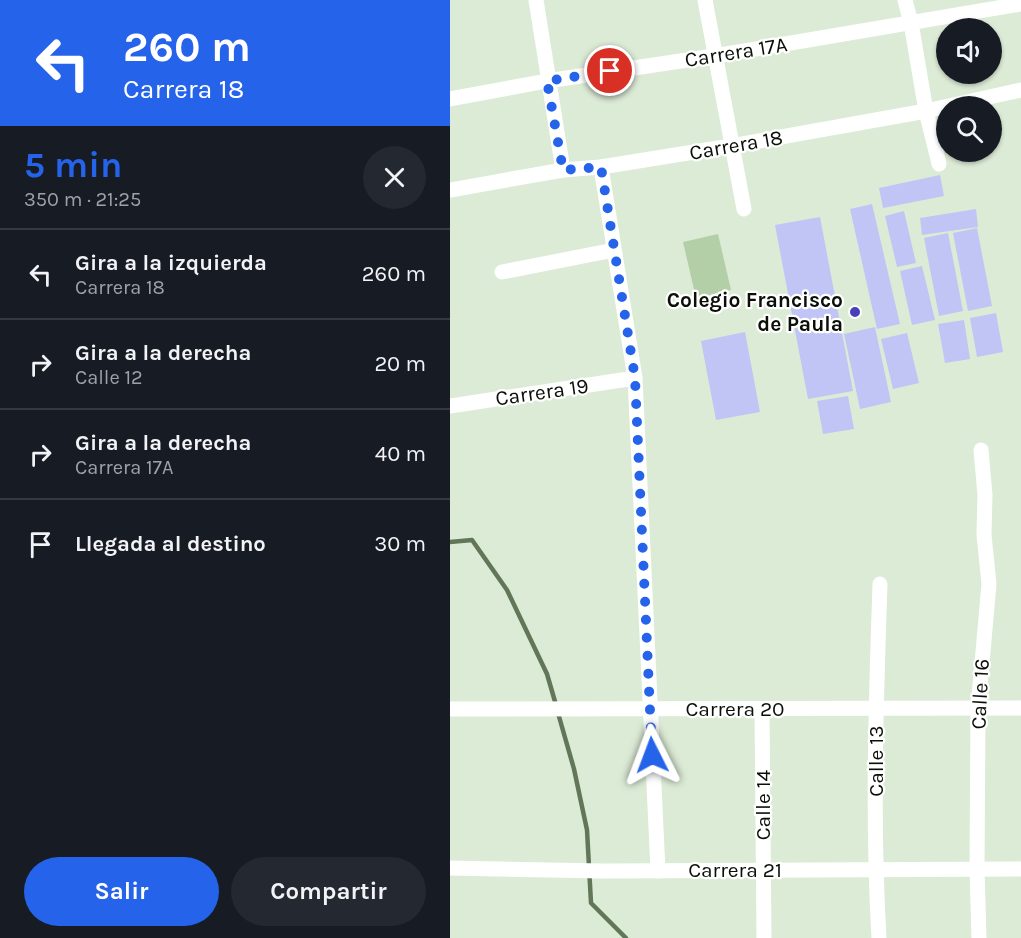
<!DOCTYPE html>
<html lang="es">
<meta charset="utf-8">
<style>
:root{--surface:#171b24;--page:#242831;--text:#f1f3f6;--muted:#9ea1a6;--line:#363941;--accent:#2563eb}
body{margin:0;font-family:Karla,sans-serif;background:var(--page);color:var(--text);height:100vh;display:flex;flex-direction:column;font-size:22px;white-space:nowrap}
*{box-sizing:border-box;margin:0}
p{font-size:20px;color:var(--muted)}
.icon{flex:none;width:33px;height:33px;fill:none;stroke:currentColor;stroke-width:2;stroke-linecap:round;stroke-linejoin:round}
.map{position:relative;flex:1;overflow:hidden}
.side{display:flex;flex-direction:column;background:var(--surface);width:450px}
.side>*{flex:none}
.guide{background:#2563eb;color:#fff;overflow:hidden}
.controls{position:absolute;left:486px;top:18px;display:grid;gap:12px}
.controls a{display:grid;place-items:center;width:66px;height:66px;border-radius:50%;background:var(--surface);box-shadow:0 2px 4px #0004;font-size:30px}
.pin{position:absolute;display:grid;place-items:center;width:51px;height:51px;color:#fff;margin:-26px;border:3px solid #fff;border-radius:50%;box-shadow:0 2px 6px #0007}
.me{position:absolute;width:66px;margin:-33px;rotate:357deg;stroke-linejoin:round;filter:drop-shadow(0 0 4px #0008)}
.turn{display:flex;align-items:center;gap:21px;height:126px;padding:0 24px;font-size:27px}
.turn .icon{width:78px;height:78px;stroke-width:2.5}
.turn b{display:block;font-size:42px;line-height:51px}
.round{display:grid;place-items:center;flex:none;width:63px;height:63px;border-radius:32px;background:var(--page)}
.summary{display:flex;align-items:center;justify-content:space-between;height:102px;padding:0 24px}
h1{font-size:36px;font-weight:700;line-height:45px;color:var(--accent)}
.action{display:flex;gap:12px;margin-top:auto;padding:12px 24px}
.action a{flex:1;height:69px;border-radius:36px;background:var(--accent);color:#fff;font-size:24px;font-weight:700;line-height:69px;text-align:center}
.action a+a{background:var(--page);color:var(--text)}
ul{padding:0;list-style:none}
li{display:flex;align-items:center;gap:18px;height:90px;padding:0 24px;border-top:2px solid var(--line)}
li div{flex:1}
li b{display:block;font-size:22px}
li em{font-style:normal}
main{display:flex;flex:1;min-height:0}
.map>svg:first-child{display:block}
.green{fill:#b3cfa7}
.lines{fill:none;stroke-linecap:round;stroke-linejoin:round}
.stream{stroke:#617758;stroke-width:4.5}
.building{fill:#c0c5f5}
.street{stroke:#fff;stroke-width:15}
.route{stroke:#2563eb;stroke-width:10;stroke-dasharray:0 18}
.poi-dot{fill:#4840b6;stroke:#fff;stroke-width:2}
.labels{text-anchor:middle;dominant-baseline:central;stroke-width:4.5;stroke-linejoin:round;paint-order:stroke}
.street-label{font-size:21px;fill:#0a0f08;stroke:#fff}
.poi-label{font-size:21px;font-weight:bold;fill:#0a0f08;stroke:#fff;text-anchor:end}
</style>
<main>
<section class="side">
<div class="guide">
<div class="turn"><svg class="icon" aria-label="left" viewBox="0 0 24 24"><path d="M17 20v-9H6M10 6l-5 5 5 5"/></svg><div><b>260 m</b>Carrera 18</div></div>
</div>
<div class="summary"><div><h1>5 min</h1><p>350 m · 21:25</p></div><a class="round"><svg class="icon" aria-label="close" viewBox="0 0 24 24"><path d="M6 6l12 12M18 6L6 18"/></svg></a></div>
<ul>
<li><svg class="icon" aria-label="left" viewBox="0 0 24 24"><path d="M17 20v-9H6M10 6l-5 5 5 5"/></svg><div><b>Gira a la izquierda</b><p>Carrera 18</p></div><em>260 m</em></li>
<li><svg class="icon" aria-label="right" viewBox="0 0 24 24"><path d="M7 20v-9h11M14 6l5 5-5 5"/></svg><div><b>Gira a la derecha</b><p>Calle 12</p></div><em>20 m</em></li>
<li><svg class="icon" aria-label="right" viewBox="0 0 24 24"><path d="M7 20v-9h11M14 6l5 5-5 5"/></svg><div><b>Gira a la derecha</b><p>Carrera 17A</p></div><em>40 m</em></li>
<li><svg class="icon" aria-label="arrive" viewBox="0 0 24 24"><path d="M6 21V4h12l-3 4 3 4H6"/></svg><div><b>Llegada al destino</b></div><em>30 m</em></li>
</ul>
<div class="action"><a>Salir</a><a>Compartir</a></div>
</section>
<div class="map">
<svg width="571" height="938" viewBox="0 0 571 938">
<rect width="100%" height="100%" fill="#dcebd6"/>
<path class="green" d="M268 234 281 290 246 298 233 242Z"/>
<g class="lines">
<g class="stream">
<path d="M0 542 22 540 57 590 97 674 106 705"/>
<path d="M108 713 124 769 137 830 141 903 176 938"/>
</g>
</g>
<g class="building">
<path d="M490 175 494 196 433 208 429 188Z"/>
<path d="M422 204 450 324 427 329 400 209Z"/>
<path d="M526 209 528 227 472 235 470 218Z"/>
<path d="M454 211 466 263 447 267 435 216Z"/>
<path d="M370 217 403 391 358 399 325 225Z"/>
<path d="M527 228 542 306 518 311 503 233Z"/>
<path d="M498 233 513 311 489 316 474 238Z"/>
<path d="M472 266 485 320 462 325 450 271Z"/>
<path d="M546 313 553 352 527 357 520 318Z"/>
<path d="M514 320 520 359 495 363 488 324Z"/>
<path d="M425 327 441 402 410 409 394 334Z"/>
<path d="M295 332 310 412 266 420 251 341Z"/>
<path d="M457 333 469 383 443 389 431 339Z"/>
<path d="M398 396 404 429 373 434 367 401Z"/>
</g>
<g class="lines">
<g class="street">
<path d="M86 0 113 170"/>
<path d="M255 0 294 209"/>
<path d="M455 0 461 23 476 111 489 164"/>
<path d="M0 99 97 81 264 56 571 4"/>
<path d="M151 167 185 378 208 871"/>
<path d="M0 190 113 170 151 167 281 146 476 111 571 90"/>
<path d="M52 272 164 250"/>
<path d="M0 406 185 378"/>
<path d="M0 709 571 708"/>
<path d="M312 709 314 938"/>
<path d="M0 868 153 871 571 869"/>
<path d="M429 938C422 820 426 702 430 584"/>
<path d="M529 938 527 869 528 708 539 584 534 535 535 495 531 450"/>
</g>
</g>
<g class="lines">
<path class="route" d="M160 71 97 81 113 170 151 167 185 378 202 755"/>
</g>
<circle class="poi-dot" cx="405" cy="312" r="6"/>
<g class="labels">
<g class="street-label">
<text transform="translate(286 52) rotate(-9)">Carrera 17A</text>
<text transform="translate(286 145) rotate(-10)">Carrera 18</text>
<text transform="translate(92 392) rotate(-8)">Carrera 19</text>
<text transform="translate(530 694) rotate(-87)">Calle 16</text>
<text x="285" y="709">Carrera 20</text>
<text transform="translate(426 761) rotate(-90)">Calle 13</text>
<text transform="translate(313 805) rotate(-90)">Calle 14</text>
<text x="285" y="870">Carrera 21</text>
</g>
<g class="poi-label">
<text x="393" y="300">Colegio Francisco<tspan x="393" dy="24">de Paula</tspan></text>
</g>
</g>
</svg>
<div class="controls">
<a><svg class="icon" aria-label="sound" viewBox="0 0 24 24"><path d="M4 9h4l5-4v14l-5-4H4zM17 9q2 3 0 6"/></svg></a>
<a><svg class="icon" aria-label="search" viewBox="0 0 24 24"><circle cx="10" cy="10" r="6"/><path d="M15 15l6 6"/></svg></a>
</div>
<div class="pin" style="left:160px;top:71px;background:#d93025"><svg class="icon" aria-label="arrive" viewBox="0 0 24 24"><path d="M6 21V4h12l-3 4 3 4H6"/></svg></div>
<svg class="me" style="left:202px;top:755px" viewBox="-20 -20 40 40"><path d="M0-17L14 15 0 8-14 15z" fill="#2563eb" stroke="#fff" stroke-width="4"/></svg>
</div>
</main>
